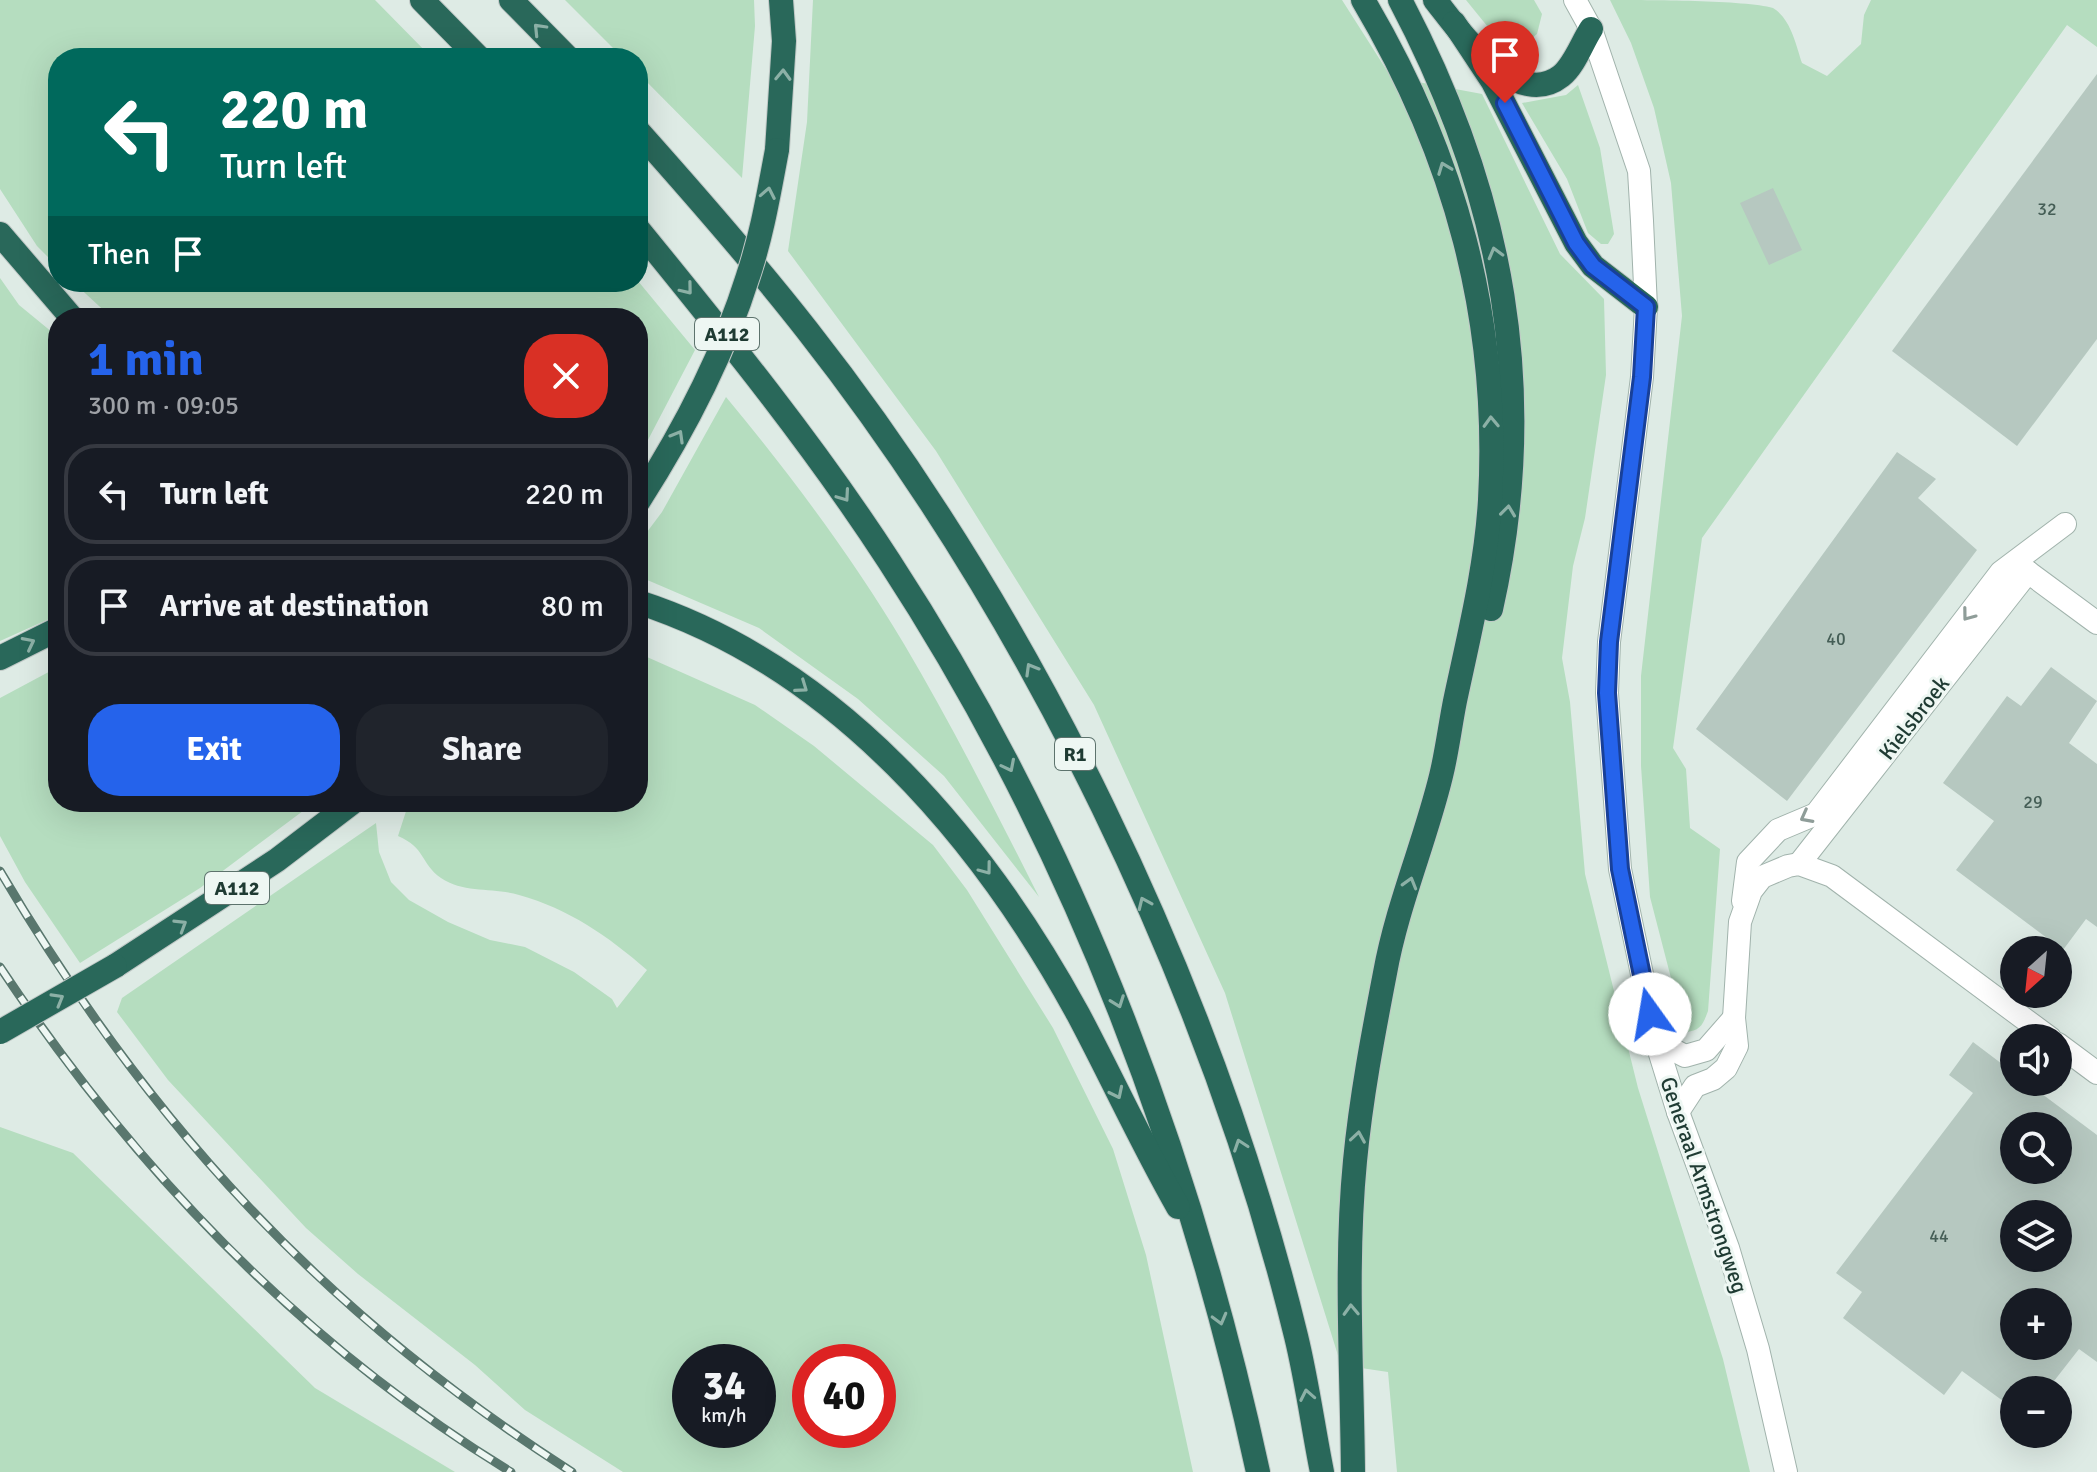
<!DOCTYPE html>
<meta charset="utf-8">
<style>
:root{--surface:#171b24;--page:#20242c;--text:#f1f3f6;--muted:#9ea1a6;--line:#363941;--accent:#2563eb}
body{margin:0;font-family:Signika,sans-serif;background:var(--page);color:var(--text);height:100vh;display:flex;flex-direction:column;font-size:30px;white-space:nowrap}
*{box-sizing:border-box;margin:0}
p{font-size:26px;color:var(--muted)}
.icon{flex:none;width:44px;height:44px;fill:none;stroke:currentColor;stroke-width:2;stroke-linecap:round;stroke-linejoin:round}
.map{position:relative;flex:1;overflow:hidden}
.sheet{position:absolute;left:48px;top:308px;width:600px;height:504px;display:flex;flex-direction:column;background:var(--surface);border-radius:32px;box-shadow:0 8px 32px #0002}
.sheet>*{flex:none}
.guide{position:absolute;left:48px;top:48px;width:600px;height:244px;border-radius:32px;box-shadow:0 8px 32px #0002;background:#00695c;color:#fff;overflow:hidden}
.needle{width:52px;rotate:207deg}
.controls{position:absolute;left:2000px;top:936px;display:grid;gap:16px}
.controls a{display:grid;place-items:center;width:72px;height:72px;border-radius:50%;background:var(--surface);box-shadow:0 8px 32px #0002;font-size:40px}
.speed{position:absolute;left:672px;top:1344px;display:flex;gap:16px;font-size:40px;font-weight:700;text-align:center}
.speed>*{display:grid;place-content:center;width:104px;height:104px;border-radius:50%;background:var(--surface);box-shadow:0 8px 32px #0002;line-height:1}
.speed small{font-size:20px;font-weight:400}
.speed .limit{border:12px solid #d22;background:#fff;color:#111}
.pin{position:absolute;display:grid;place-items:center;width:68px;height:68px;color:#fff;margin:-82px -34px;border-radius:50% 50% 50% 0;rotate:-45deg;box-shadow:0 0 8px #0007}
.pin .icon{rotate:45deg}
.me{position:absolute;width:88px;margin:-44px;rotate:347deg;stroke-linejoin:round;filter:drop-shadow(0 0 6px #0008)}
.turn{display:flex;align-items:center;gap:28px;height:168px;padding:0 40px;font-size:36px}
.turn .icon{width:104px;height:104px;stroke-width:2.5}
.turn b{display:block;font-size:56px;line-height:68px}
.then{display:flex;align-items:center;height:76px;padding:0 40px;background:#0003;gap:16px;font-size:30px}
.round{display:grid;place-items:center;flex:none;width:84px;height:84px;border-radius:32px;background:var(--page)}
.overview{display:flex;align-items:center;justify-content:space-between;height:136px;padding:0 40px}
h1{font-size:48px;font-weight:700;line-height:60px;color:var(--accent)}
.cta{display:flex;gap:16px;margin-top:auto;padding:16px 40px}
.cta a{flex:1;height:92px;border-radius:32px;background:var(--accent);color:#fff;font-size:32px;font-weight:700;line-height:92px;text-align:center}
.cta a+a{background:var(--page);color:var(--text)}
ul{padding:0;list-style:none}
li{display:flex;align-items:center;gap:24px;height:100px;margin:0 16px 12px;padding:0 24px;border:4px solid var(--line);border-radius:32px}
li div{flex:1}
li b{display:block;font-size:30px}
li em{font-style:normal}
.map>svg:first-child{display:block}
.green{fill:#b5ddbf;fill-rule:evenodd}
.building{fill:#b6c8c0;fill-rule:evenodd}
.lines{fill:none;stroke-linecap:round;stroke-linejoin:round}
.minor-casing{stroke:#a1b3ac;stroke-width:24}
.highway-casing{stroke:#c0c8c6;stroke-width:26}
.minor{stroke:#fff;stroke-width:22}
.highway{stroke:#29685a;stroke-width:24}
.rail-casing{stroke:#59776e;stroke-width:9}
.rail{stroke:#eef7f3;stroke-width:6;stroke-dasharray:18;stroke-linecap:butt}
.highway-bridge-casing{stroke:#c0c8c6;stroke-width:26;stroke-linecap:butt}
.highway-bridge{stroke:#29685a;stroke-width:24}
.oneway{stroke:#8cb0a6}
.oneway2{stroke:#8f9d99}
.route-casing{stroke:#184099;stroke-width:20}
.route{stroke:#2563eb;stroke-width:14}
.labels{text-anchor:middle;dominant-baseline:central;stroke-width:6;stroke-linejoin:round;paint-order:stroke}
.number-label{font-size:18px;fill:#455e56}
.shield{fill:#eef7f3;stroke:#5d736d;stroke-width:2}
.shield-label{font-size:20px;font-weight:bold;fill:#1f3b33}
.street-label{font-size:22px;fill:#1f3b33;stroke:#eef7f3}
</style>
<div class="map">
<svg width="2097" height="1472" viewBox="0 0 2097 1472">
<rect width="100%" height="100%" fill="#deebe5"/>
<g class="green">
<path d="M0 0H375L432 58H58V267L37 246 0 189Z"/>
<path d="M565 0H754L755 26 742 178 638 73V58H623Z"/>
<path d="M813 0H1342L1391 77 1482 94 1560 254 1604 299 1606 375 1585 518 1573 566 1562 658 1570 702 1585 874 1638 1088 1723 1359 1750 1472H1397L1388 1372 1341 1365 1225 993 1094 705 936 451 788 251 807 122Z"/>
<path d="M1466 0H1534L1542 14 1537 34 1522 46 1501 43Z"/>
<path d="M1610 0C1647 0 1745 0 1773 8 1791 19 1796 45 1802 63L1827 76 1861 44 1864 15 1871 0H2097V47L2067 25 1702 538 1673 748 1686 769 1690 828 1720 849 1708 1011C1703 1024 1701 1031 1685 1032L1650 897 1641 766V676L1682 316 1671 183 1654 108 1631 43Z"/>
<path d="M1578 85 1600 148 1614 234 1608 244H1601L1588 233 1567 179 1522 103 1566 95Z"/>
<path d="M0 278 19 305 58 337V615L0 641Z"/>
<path d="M638 281 695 350 638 459V318H112L73 282Z"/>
<path d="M726 397C790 474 852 557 904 644 953 727 996 812 1039 897L944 776 858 699 759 628 638 576V544L662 512Z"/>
<path d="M638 653 755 705 814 746 933 845 967 890 1053 1028 1113 1149 1146 1255 1193 1472H623L525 1410 475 1365 358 1274 306 1228 168 1080 117 1012 122 998 376 823 379 852 391 882 409 900 448 922 490 940 525 947 574 972 612 999 617 1008 647 970C608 936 569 909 519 895 493 887 465 894 441 878 420 863 426 848 398 836L409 802H638ZM690 1362H758V1430H690ZM878 1362V1430H810V1362Z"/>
<path d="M58 667V802H315L200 888 80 963 25 882 0 836V698Z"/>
<path d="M0 1127 73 1153 315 1388 455 1472H0Z"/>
</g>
<g class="building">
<path d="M2097 74V339L2017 446 1892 351Z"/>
<path d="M1773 188 1802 250 1769 265 1740 203Z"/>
<path d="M1897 452 1936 479 1918 498 1977 550 1787 801 1696 729Z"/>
<path d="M2051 667 2097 701 2069 743 2097 764V927L2086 919 2063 950 1956 870 1994 821 1943 783 2007 696 2021 706Z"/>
<path d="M1973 1042 2014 1073V1082H2026L2097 1135V1362L2079 1349 2047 1390H2014V1409L1962 1371 1944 1395 1843 1318 1862 1292 1836 1273 1973 1093 1949 1075ZM2014 1126H2058V1170H2014ZM2014 1214H2058V1258H2014ZM2014 1302H2058V1346H2014Z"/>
</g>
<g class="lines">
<defs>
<g id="minor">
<path d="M1575 0 1591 29 1639 171 1642 221 1646 307 1642 377 1609 642 1607 693 1620 869 1656 1041 1678 1112 1728 1248 1758 1349 1786 1472"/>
<path d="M2015 572H2028L2097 623"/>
<path d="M1799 864 2028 572"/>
<path d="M1743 901 1748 862 1778 830 1816 814 2001 572 2065 524"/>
<path d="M1656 1041 1685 1056 1706 1050 1734 1018"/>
<path d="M2058 1044 2097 1073"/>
<path d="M1678 1112 1695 1086 1713 1079 1726 1068 1737 1046 1734 1018 1740 922 1751 891 1762 877 1788 866 1799 864 1832 876 2050 1038"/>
</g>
<g id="highway">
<path d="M422 0 479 58"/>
<path d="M511 0 568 58"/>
<path d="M1400 0C1503 195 1540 392 1491 609"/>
<path d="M1435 0C1459 30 1515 112 1561 76 1574 66 1582 43 1591 29"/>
<path d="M1454 23 1493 82 1576 243 1593 266 1646 307"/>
<path d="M638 131C696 196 753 261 807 330 1031 615 1210 984 1296 1336 1307 1381 1313 1427 1322 1472"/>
<path d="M777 150 784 41 781 0"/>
<path d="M638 229C726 337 813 444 889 561 1070 838 1188 1149 1258 1472"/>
<path d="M0 234 72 318"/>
<path d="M638 602C836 666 981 837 1078 1014 1112 1078 1142 1144 1178 1207"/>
<path d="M0 658 58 629"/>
<path d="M115 966 277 860 353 802"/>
<path d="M1353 1472C1352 1369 1345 1264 1355 1161 1361 1098 1373 1035 1385 973 1397 906 1425 842 1441 776 1447 752 1450 726 1455 701 1469 635 1486 568 1490 500 1500 319 1455 155 1363 0"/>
</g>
</defs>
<use href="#minor" class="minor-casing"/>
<use href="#highway" class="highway-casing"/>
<use href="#minor" class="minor"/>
<use href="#highway" class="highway"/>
<defs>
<g id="rail">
<path d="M0 871C148 1123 324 1314 572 1472"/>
<path d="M0 967C134 1168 303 1345 511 1472"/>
</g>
</defs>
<use href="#rail" class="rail-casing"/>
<use href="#rail" class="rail"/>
<defs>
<g id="highway-bridge">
<path d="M638 502C683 432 723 356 748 276 762 235 769 192 777 150"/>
<path d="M0 1032 115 966"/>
</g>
</defs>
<use href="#highway-bridge" class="highway-bridge-casing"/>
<use href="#highway-bridge" class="highway-bridge"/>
</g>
<defs><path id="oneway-chevron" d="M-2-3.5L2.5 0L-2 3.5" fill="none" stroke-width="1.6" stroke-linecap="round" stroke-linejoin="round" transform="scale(2)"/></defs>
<g class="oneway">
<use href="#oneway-chevron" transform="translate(539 29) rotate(-134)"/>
<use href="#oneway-chevron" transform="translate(783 75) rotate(-88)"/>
<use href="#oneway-chevron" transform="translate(1444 168) rotate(-111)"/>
<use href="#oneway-chevron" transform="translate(768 193) rotate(-79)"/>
<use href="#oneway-chevron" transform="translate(1495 253) rotate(-105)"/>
<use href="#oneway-chevron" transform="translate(687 289) rotate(51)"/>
<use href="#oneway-chevron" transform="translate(1491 422) rotate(-92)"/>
<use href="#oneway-chevron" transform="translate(678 436) rotate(-60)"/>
<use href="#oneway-chevron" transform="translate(844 496) rotate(55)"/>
<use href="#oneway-chevron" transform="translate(1508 511) rotate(-83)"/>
<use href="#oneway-chevron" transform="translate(29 643) rotate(-27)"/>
<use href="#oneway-chevron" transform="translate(1031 669) rotate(-120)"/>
<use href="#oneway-chevron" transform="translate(802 687) rotate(35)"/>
<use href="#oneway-chevron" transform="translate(1009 766) rotate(63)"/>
<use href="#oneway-chevron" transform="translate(986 869) rotate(53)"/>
<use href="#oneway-chevron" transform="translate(1410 883) rotate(-74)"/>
<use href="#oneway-chevron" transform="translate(1144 903) rotate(-114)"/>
<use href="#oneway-chevron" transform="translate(181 925) rotate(-32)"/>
<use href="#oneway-chevron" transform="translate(58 999) rotate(-30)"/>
<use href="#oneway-chevron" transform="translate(1118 1002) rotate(70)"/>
<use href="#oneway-chevron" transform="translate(1117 1093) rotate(64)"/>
<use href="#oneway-chevron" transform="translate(1358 1137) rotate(-81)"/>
<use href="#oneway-chevron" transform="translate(1240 1145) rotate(-109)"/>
<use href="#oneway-chevron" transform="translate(1351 1310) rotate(-92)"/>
<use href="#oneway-chevron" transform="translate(1220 1319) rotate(75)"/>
<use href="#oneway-chevron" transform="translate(1307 1395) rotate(-101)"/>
</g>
<g class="oneway2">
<use href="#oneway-chevron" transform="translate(1968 615) rotate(127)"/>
<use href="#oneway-chevron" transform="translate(1806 817) rotate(152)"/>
</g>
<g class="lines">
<defs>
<path id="route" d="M1505 103 1576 243 1593 266 1646 307 1642 377 1609 642 1607 693 1620 869 1650 1014"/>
</defs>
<use href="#route" class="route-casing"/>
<use href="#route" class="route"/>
</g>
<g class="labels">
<g class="number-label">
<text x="2047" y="209">32</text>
<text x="1836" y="639">40</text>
<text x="2033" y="802">29</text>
<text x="1939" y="1236">44</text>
</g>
<g class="shield">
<rect x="695" y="318" width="64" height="32" rx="6"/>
<rect x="1055" y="738" width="40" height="32" rx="6"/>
<rect x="205" y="872" width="64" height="32" rx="6"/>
</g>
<g class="shield-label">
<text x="727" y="334">A112</text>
<text x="1075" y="754">R1</text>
<text x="237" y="888">A112</text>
</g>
<g class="street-label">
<text transform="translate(1914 718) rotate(-52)">Kielsbroek</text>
<text transform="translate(1704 1185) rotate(71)">Generaal Armstrongweg</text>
</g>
</g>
</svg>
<div class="controls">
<a><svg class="needle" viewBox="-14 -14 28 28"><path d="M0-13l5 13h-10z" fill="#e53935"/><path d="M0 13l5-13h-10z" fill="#9ea1a6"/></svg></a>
<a><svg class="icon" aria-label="sound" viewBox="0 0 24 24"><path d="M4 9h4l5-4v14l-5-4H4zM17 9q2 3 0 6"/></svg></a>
<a><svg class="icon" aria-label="search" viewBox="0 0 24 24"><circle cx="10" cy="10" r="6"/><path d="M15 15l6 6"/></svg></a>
<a><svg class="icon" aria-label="layers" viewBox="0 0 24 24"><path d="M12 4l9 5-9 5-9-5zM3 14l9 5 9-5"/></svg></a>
<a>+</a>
<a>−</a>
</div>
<div class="speed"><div>34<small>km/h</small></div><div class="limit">40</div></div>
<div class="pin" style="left:1505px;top:103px;background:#d93025"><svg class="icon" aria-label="arrive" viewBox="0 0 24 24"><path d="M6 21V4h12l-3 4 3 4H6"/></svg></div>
<svg class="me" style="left:1650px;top:1014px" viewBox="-20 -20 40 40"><circle r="19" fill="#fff"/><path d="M0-13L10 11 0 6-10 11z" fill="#2563eb"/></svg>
<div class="guide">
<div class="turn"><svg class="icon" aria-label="left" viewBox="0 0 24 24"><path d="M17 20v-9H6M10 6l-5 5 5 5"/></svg><div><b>220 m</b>Turn left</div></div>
<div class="then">Then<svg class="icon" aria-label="arrive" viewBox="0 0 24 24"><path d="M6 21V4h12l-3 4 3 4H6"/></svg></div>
</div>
<section class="sheet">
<div class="overview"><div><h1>1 min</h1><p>300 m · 09:05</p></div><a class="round" style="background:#d93025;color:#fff"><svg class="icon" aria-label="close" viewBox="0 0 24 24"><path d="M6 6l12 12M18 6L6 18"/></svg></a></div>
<ul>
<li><svg class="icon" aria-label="left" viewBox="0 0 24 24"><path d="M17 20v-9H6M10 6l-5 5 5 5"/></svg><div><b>Turn left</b></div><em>220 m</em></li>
<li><svg class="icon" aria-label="arrive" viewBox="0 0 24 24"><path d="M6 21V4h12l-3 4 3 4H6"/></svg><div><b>Arrive at destination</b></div><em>80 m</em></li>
</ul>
<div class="cta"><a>Exit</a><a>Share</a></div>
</section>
</div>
